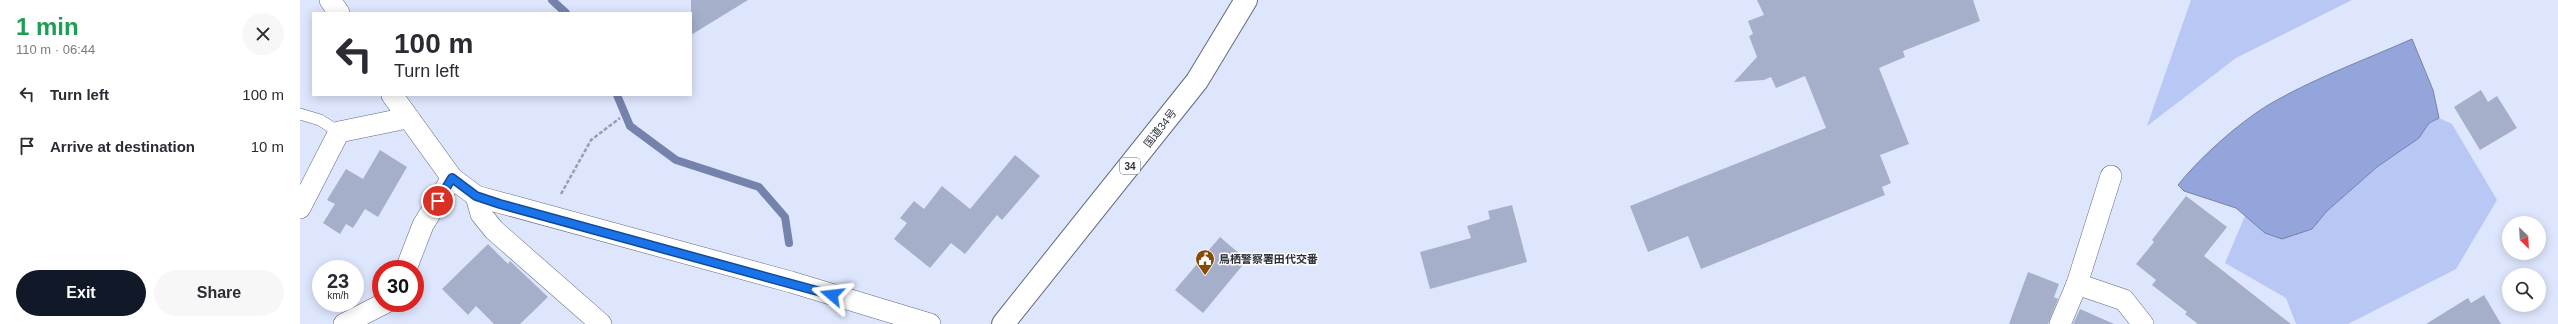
<!DOCTYPE html>
<meta charset="utf-8">
<style>
:root{--surface:#fff;--page:#f7f7f7;--text:#2b2b33;--muted:#7c7c81;--accent:#111827}
body{margin:0;font-family:Helvetica,"Noto Sans JP",sans-serif;background:var(--page);color:var(--text);height:100vh;display:flex;flex-direction:column;font-size:15px;white-space:nowrap}
*{box-sizing:border-box;margin:0}
p{font-size:13px;color:var(--muted)}
.icon{flex:none;width:22px;height:22px;fill:none;stroke:currentColor;stroke-width:2;stroke-linecap:round;stroke-linejoin:round}
.map{position:relative;flex:1;overflow:hidden}
.sheet{display:flex;flex-direction:column;background:var(--surface);width:300px}
.sheet>*{flex:none}
.guide{position:absolute;left:12px;top:12px;width:380px;height:84px;border-radius:0px;box-shadow:0 2px 10px #0003;background:#fff;color:var(--text);overflow:hidden}
.needle{width:26px;rotate:156deg}
.tools{position:absolute;left:2202px;top:216px;display:grid;gap:8px}
.tools a{display:grid;place-items:center;width:44px;height:44px;border-radius:50%;background:var(--surface);box-shadow:0 2px 10px #0003;font-size:20px}
.speed{position:absolute;left:12px;top:260px;display:flex;gap:8px;font-size:20px;font-weight:700;text-align:center}
.speed>*{display:grid;place-content:center;width:52px;height:52px;border-radius:50%;background:var(--surface);box-shadow:0 2px 10px #0003;line-height:1}
.speed small{font-size:10px;font-weight:400}
.speed .limit{border:6px solid #d22;background:#fff;color:#111}
.pin{position:absolute;display:grid;place-items:center;width:34px;height:34px;color:#fff;margin:-17px;border:2px solid #fff;border-radius:50%;box-shadow:0 1px 4px #0007}
.me{position:absolute;width:44px;margin:-22px;rotate:287deg;stroke-linejoin:round;filter:drop-shadow(0 0 3px #0008)}
.turn{display:flex;align-items:center;gap:14px;height:84px;padding:0 16px;font-size:18px}
.turn .icon{width:52px;height:52px;stroke-width:2.5}
.turn b{display:block;font-size:28px;line-height:34px}
.round{display:grid;place-items:center;flex:none;width:42px;height:42px;border-radius:21px;background:var(--page)}
.head{display:flex;align-items:center;justify-content:space-between;height:68px;padding:0 16px}
h1{font-size:24px;font-weight:600;line-height:30px;color:#1e9e55}
.cta{display:flex;gap:8px;margin-top:auto;padding:8px 16px}
.cta a{flex:1;height:46px;border-radius:24px;background:var(--accent);color:#fff;font-size:16px;font-weight:600;line-height:46px;text-align:center}
.cta a+a{background:var(--page);color:var(--text)}
ul{padding:0;list-style:none}
li{display:flex;align-items:center;gap:12px;height:52px;padding:0 16px}
li div{flex:1}
li b{display:block;font-size:15px}
li em{font-style:normal}
main{display:flex;flex:1;min-height:0}
.map>svg:first-child{display:block}
.green{fill:#b8c7f4}
.water{fill:#94a5dc;stroke:#7582ab}
.lines{fill:none;stroke-linecap:round;stroke-linejoin:round}
.stream{stroke:#7582ab;stroke-width:8}
.building{fill:#a6afca}
.lane-casing{stroke:#616982;stroke-width:12}
.street-casing{stroke:#616982;stroke-width:22}
.highway-casing{stroke:#616982;stroke-width:24}
.path{stroke:#989eb0;stroke-width:2.5;stroke-dasharray:4 2;stroke-linecap:butt}
.lane{stroke:#fff;stroke-width:11}
.street{stroke:#fff;stroke-width:21}
.highway{stroke:#fff;stroke-width:22}
.route-casing{stroke:#114b97;stroke-width:10}
.route{stroke:#1a73e8;stroke-width:7}
.labels{text-anchor:middle;dominant-baseline:central;stroke-width:3;stroke-linejoin:round;paint-order:stroke}
.shield{fill:#fff;stroke:#6b6d75;stroke-width:1}
.shield-label{font-size:10px;font-weight:bold;fill:#2c2f3a}
.street-label{font-size:11px;fill:#2c2f3a;stroke:#fff}
.poi-label{font-size:11px;font-weight:bold;fill:#2c2f3a;stroke:#fff;text-anchor:start}
</style>
<main>
<section class="sheet">
<div class="head"><div><h1>1 min</h1><p>110 m · 06:44</p></div><a class="round"><svg class="icon" aria-label="close" viewBox="0 0 24 24"><path d="M6 6l12 12M18 6L6 18"/></svg></a></div>
<ul>
<li><svg class="icon" aria-label="left" viewBox="0 0 24 24"><path d="M17 20v-9H6M10 6l-5 5 5 5"/></svg><div><b>Turn left</b></div><em>100 m</em></li>
<li><svg class="icon" aria-label="arrive" viewBox="0 0 24 24"><path d="M6 21V4h12l-3 4 3 4H6"/></svg><div><b>Arrive at destination</b></div><em>10 m</em></li>
</ul>
<div class="cta"><a>Exit</a><a>Share</a></div>
</section>
<div class="map">
<svg width="2258" height="324" viewBox="0 0 2258 324">
<rect width="100%" height="100%" fill="#dee6fd"/>
<g class="green">
<path d="M1891 0H2052L1936 58 1847 126Z"/>
<path d="M2139 118 2152 124 2197 200 2156 269 2048 324H1996L1986 298 1925 263 1945 216 1965 233 2012 229 2027 211 2077 167 2119 138 2129 123Z"/>
</g>
<path class="water" d="M2112 39 2133 90 2139 118 2129 123 2119 138 2077 167 2027 211 2012 229 1982 239 1965 233 1936 208 1884 191 1878 185C1901 156 1945 117 1977 100 2020 76 2067 59 2112 39Z"/>
<g class="lines">
<g class="stream">
<path d="M252 0 266 13"/>
<path d="M317 95 330 126 376 160 459 187 485 217 489 243"/>
</g>
</g>
<g class="building">
<path d="M391 0H448L391 35Z"/>
<path d="M1457 0H1673L1680 21 1603 51 1605 57 1579 68 1609 144 1580 155 1591 183 1582 187 1585 195 1401 269 1388 236 1348 252 1330 206 1526 128 1505 76 1476 88 1471 77 1464 80 1434 82 1457 57 1449 36 1453 34 1448 21 1464 15Z"/>
<path d="M2181 90 2188 102 2197 96 2217 128 2180 150 2154 107Z"/>
<path d="M80 150 107 167 78 217 65 209 53 228 46 224 40 234 23 223 35 204 27 200 46 169 63 179Z"/>
<path d="M715 155 740 176 702 220 697 215 665 254 651 243 630 268 594 239 607 223 600 218 614 201 624 209 642 186 670 209Z"/>
<path d="M1886 196 1927 227 1904 256 1991 324H1898L1885 314 1887 312 1852 285 1856 280 1836 264 1854 242 1852 240Z"/>
<path d="M1212 205 1227 262 1130 289 1120 252 1171 238 1167 226 1190 219 1188 211Z"/>
<path d="M920 237 947 260 903 313 875 290Z"/>
<path d="M188 244 208 264 210 261 248 297 220 324H194L176 306 168 315 142 289Z"/>
<path d="M1728 272 1759 284 1754 297 1758 299 1748 324H1709Z"/>
<path d="M2184 295 2201 324H2126L2168 298 2171 303Z"/>
<path d="M1780 309 1814 324H1773Z"/>
</g>
<g class="lines">
<defs>
<path id="lane" d="M0 114 20 120 39 132"/>
<g id="street">
<path d="M30 0 39 13"/>
<path d="M92 95 152 178 176 196 491 282 630 324"/>
<path d="M176 196 181 214 194 230 301 324"/>
<path d="M0 208 39 132 107 118"/>
<path d="M106 269 123 225 152 178"/>
<path d="M1777 284 1824 300 1843 324"/>
<path d="M44 324 85 303"/>
<path d="M1760 324 1777 284 1811 176"/>
</g>
<path id="highway" d="M703 324 897 81 946 0"/>
</defs>
<use href="#lane" class="lane-casing"/>
<use href="#street" class="street-casing"/>
<use href="#highway" class="highway-casing"/>
<path class="path" d="M261 194 291 140 320 118"/>
<use href="#lane" class="lane"/>
<use href="#street" class="street"/>
<use href="#highway" class="highway"/>
</g>
<g class="lines">
<defs>
<path id="route" d="M138 201 152 178 176 196 200 204 532 295"/>
</defs>
<use href="#route" class="route-casing"/>
<use href="#route" class="route"/>
</g>
<defs>
<symbol id="civic-pin" viewBox="-11 -11 22 30"><path d="M0 17L-7.5 6A9.5 9.5 0 1 1 7.5 6Z" fill="#864a03" stroke="#fff"/><path d="M-.6-6.5H3V-4.5H.6V-3L4-1V1h2V6H-6V1h2V-1L-.6-3ZM-1.2 2.5V6h2.4V2.5Z" fill="#fff"/></symbol>
</defs>
<g fill-rule="evenodd">
<use href="#civic-pin" x="894" y="248" width="22" height="30"/>
</g>
<g class="labels">
<rect class="shield" x="820" y="158" width="20" height="16" rx="3"/>
<g class="shield-label">
<text x="830" y="166">34</text>
</g>
<g class="street-label">
<text transform="translate(860 128) rotate(-52)">国道34号</text>
</g>
<g class="poi-label">
<text x="919" y="259">鳥栖警察署田代交番</text>
</g>
</g>
</svg>
<div class="tools">
<a><svg class="needle" viewBox="-14 -14 28 28"><path d="M0-13l5 13h-10z" fill="#e53935"/><path d="M0 13l5-13h-10z" fill="#7c7c81"/></svg></a>
<a><svg class="icon" aria-label="search" viewBox="0 0 24 24"><circle cx="10" cy="10" r="6"/><path d="M15 15l6 6"/></svg></a>
</div>
<div class="speed"><div>23<small>km/h</small></div><div class="limit">30</div></div>
<div class="pin" style="left:138px;top:201px;background:#d93025"><svg class="icon" aria-label="arrive" viewBox="0 0 24 24"><path d="M6 21V4h12l-3 4 3 4H6"/></svg></div>
<svg class="me" style="left:532px;top:295px" viewBox="-20 -20 40 40"><path d="M0-17L14 15 0 8-14 15z" fill="#1a73e8" stroke="#fff" stroke-width="4"/></svg>
<div class="guide">
<div class="turn"><svg class="icon" aria-label="left" viewBox="0 0 24 24"><path d="M17 20v-9H6M10 6l-5 5 5 5"/></svg><div><b>100 m</b>Turn left</div></div>
</div>
</div>
</main>
